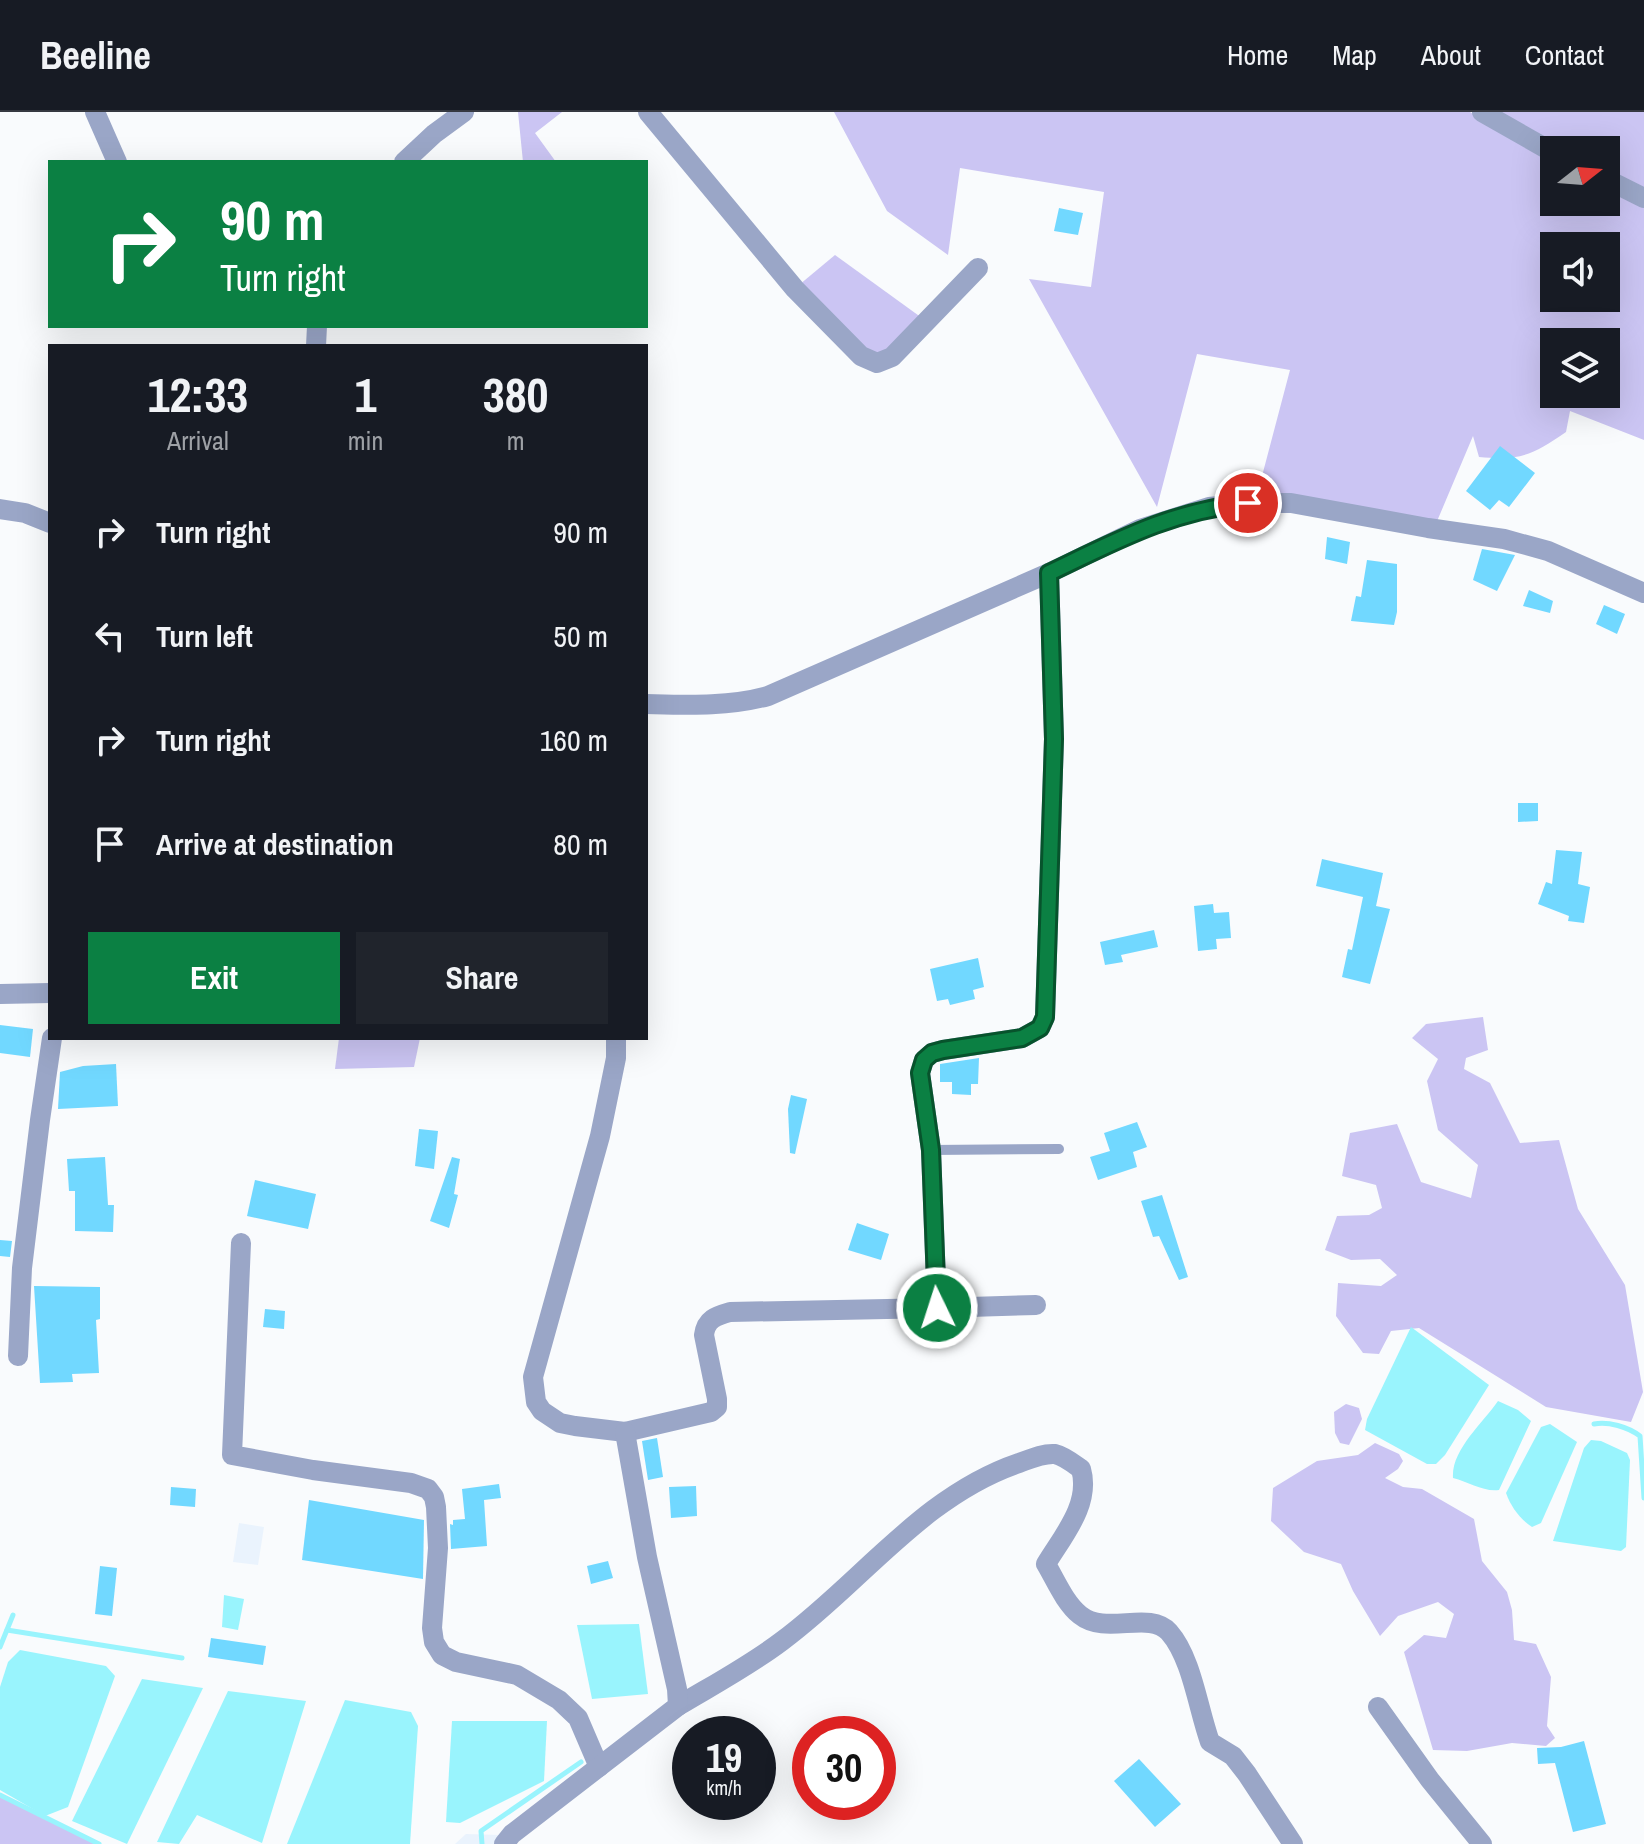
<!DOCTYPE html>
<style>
:root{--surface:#171b24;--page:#20242c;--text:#f1f3f6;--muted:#9ea1a6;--line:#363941;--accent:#0b8043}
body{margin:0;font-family:"Archivo Narrow",sans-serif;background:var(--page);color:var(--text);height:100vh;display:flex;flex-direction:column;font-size:30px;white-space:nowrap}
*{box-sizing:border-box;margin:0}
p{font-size:26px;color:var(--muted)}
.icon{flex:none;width:44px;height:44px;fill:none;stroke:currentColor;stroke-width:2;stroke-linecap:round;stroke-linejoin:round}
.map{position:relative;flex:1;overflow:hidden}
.details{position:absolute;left:48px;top:232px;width:600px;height:696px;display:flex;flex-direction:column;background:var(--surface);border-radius:0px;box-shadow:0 8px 32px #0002}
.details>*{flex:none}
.guide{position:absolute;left:48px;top:48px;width:600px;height:168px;border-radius:0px;box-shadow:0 8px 32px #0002;background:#0b8043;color:#fff;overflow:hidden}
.needle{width:52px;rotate:73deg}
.buttons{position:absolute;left:1540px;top:24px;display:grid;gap:16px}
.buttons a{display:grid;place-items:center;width:80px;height:80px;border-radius:0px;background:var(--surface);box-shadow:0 8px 32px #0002;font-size:40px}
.speed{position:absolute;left:672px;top:1604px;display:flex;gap:16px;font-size:40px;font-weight:700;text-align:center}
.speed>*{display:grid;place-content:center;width:104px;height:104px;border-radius:50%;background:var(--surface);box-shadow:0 8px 32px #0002;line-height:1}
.speed small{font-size:20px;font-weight:400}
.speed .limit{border:12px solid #d22;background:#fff;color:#111}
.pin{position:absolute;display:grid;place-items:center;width:68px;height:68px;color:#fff;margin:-34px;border:4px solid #fff;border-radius:50%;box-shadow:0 2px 8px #0007}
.me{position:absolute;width:88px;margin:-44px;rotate:356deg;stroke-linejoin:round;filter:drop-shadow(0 0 6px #0008)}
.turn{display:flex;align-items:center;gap:28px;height:168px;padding:0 40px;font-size:36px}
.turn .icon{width:104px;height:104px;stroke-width:2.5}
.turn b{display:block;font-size:56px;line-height:68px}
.eta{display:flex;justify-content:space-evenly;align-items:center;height:136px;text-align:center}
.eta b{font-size:48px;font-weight:700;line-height:56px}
.action{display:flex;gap:16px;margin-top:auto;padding:16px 40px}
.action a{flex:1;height:92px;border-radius:0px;background:var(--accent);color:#fff;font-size:32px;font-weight:700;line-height:92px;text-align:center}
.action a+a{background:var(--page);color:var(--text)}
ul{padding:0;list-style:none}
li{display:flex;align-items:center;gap:24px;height:104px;padding:0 40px}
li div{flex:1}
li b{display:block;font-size:30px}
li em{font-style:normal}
header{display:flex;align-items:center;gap:48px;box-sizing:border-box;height:112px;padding:0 40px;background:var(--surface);border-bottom:2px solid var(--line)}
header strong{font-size:38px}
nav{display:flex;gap:44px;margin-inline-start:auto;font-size:28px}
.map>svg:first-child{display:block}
.built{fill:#eaf3fd}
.green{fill:#cbc5f3;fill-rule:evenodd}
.water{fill:#99f4fd}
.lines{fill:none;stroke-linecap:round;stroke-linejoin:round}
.stream{stroke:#99f4fd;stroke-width:5}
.building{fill:#71d8ff}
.lane{stroke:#9aa6c7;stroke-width:10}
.street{stroke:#9aa6c7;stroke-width:20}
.route-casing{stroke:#07532c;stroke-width:20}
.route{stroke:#0b8043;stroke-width:14}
</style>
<header>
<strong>Beeline</strong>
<nav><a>Home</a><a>Map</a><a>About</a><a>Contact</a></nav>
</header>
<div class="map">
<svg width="1644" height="1732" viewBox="0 0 1644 1732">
<rect width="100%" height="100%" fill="#f9fbfd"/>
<g class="built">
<path d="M239 1411 264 1415 258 1453 233 1450Z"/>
<path d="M466 1722 501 1723 495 1732H455Z"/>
</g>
<g class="green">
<path d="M518 0H562L535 21 556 50H523Z"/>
<path d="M834 0H1470L1526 36 1554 50V90H1606V75L1644 94V328L1570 299 1566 320C1533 343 1520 349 1479 345L1473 324 1435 414 1257 383 1290 258 1197 242 1157 395 1029 167 1091 175 1104 80 960 56 948 143 887 99ZM1554 134H1606V186H1554ZM1554 230H1606V282H1554Z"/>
<path d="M1498 0H1644V77L1606 58V38H1567Z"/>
<path d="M835 143 922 206 877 246 799 173Z"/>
<path d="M1483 905 1488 938 1466 946 1464 957 1490 971 1520 1031 1559 1028 1578 1097 1625 1173 1643 1280 1631 1310 1546 1295 1419 1216 1391 1219 1379 1242 1363 1241 1336 1204 1338 1171 1381 1174 1397 1163 1380 1147 1351 1148 1325 1138 1337 1104 1369 1103 1382 1096 1376 1073 1342 1064 1350 1021 1397 1012 1421 1070 1471 1086 1478 1053 1438 1018 1427 969 1438 947 1412 926 1426 912Z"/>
<path d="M339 926H420L414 955 335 957Z"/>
<path d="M1346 1292 1359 1296 1362 1307 1349 1333 1340 1331 1335 1321 1334 1300Z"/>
<path d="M1375 1331 1399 1342 1403 1349 1398 1357 1385 1366 1403 1375 1422 1377 1474 1407 1482 1449 1507 1480 1512 1498 1514 1528 1536 1532 1551 1565 1547 1614 1555 1626 1546 1634 1512 1631 1467 1639 1433 1638 1404 1540 1424 1523 1446 1526 1454 1502 1438 1490 1398 1504 1380 1524 1353 1479 1341 1452 1304 1440 1271 1409 1273 1376 1317 1349 1358 1343Z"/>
<path d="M0 1683 99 1732H0Z"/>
</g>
<g class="water">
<path d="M1411 1215 1489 1273 1445 1343 1436 1352H1427L1365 1318 1367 1307Z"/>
<path d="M1498 1289 1518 1298 1531 1309 1499 1378C1483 1380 1469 1370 1453 1366 1451 1338 1483 1311 1498 1289Z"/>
<path d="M1550 1312 1577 1330 1541 1411 1532 1415C1520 1407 1511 1395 1506 1381L1541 1315Z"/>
<path d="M1591 1328 1601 1329 1627 1341 1630 1348 1626 1435 1621 1439 1553 1429 1584 1336Z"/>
<path d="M224 1483 244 1487 238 1518 222 1515Z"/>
<path d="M639 1512 648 1582 592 1587 577 1513Z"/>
<path d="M20 1538 106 1554 115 1564 68 1695 45 1704 0 1678V1575L8 1550Z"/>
<path d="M142 1567 203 1576 127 1732 72 1709Z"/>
<path d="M228 1579 306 1589 262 1731 197 1703 179 1732 157 1730Z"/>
<path d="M345 1588 411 1600 418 1614 410 1732H287Z"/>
<path d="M452 1609H547L544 1669 460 1711 446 1710Z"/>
</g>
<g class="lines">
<g class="stream">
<path d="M1594 1312C1608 1309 1628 1315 1640 1324L1644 1386"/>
<path d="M7 1518 182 1546"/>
<path d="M0 1535 13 1503"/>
<path d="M0 1683 99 1732"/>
<path d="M482 1732 481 1719 581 1650"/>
</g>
</g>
<g class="building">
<path d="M1059 96 1083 101 1078 123 1054 119Z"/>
<path d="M1500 334 1535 361 1509 395 1499 388 1490 398 1466 379Z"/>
<path d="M1327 425 1350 430 1347 452 1325 447Z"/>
<path d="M1482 437 1515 443 1497 479 1473 468Z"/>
<path d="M1367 448 1397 452V500L1394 513 1351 509 1356 484 1361 485Z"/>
<path d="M1529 478 1553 489 1550 501 1523 494Z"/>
<path d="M1604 493 1625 502 1617 522 1596 512Z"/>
<path d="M1518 691H1538V709L1518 710Z"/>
<path d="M1556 738 1582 740 1578 772 1590 775 1584 811 1568 809 1569 804 1538 792 1546 770 1552 772Z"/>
<path d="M1322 747 1383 761 1376 794 1390 797 1370 872 1342 865 1348 837 1352 838 1363 785 1316 774Z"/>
<path d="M1213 792 1214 801 1229 800 1231 826 1216 827 1217 837 1198 839 1194 794Z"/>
<path d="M1154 818 1158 835 1121 843 1123 850 1105 853 1100 830Z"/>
<path d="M978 846 984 875 973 878 975 887 950 893 948 887 937 889 930 857Z"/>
<path d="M0 913 33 917 30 945 0 941Z"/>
<path d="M979 946 978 972H971V983L952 982V970H940V952Z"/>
<path d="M116 952 118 994 58 997 60 960 83 954Z"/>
<path d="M791 983 807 987 795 1042 790 1041 788 997Z"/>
<path d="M1137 1010 1147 1035 1133 1040 1137 1055 1098 1068 1090 1045 1110 1039 1104 1021Z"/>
<path d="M419 1017 438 1019 434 1057 415 1054Z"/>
<path d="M105 1045 108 1093H114L113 1120 75 1119V1079H69L67 1047Z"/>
<path d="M452 1045 460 1047 454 1082 458 1083 449 1116 430 1109Z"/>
<path d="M255 1068 316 1082 308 1117 247 1104Z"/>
<path d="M1162 1083 1188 1165 1179 1168 1159 1124 1153 1125 1141 1089Z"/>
<path d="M857 1111 889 1122 881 1148 848 1138Z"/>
<path d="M0 1128 12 1129 10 1145 0 1144Z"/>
<path d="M34 1174 100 1175V1207L96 1208 99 1261 72 1262 73 1270 40 1271Z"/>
<path d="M265 1197 285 1199 284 1217 263 1215Z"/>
<path d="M657 1326 663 1365 648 1368 642 1329Z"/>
<path d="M499 1372 501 1386 484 1388 487 1434 451 1437 450 1412 453 1413V1408L465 1407 462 1377Z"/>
<path d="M696 1374 697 1404 671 1406 669 1375Z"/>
<path d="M171 1375 196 1377 195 1395 170 1393Z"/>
<path d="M309 1388 424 1408 423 1467 302 1448Z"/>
<path d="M608 1449 613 1466 591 1472 587 1454Z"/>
<path d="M100 1454 117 1456 112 1504 95 1502Z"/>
<path d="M211 1526 266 1534 263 1553 208 1545Z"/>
<path d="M1584 1629 1606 1712 1573 1720 1555 1651 1538 1652 1537 1636 1561 1635Z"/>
<path d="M1139 1647 1181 1692 1155 1715 1114 1669Z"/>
</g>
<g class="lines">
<path class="lane" d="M931 1038 1059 1037"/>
<g class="street">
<path d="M95 0 117 50"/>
<path d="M648 0 795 177 861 244 877 251 892 245 978 156"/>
<path d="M1482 0 1554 41"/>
<path d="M404 50 434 22 464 0"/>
<path d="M1606 67 1644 86"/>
<path d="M316 234 317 214"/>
<path d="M0 397 25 401 50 411"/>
<path d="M646 592C687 593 728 595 768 584L1049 461 1140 417 1209 395 1248 391H1291L1428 416 1504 427 1548 439 1644 481"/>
<path d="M0 882 50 881"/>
<path d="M616 926V946L600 1024 533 1265 536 1290 542 1299 560 1311 575 1314 625 1320 711 1300 717 1295V1287L704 1223C706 1207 716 1204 730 1200L937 1196 931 1038 920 961 924 948 932 941 943 938 1022 926 1040 916 1045 905 1054 627 1049 461"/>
<path d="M241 1131 232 1343 313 1358 411 1371 428 1377 434 1385 436 1395 438 1436 432 1516 434 1530 442 1543 456 1550 517 1563 559 1588 578 1606 599 1655"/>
<path d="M937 1196 1036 1193"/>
<path d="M18 1244 22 1156 40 1008 52 926"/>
<path d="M678 1594C713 1573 749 1554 782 1529 862 1470 922 1384 1019 1351 1030 1347 1043 1341 1055 1342 1064 1344 1074 1352 1081 1357 1091 1392 1063 1424 1046 1452 1056 1469 1065 1491 1080 1503 1106 1524 1149 1498 1169 1520 1192 1546 1198 1597 1210 1630L1233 1644 1247 1662 1293 1732"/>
<path d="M1378 1595 1430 1668 1482 1732"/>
<path d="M504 1732 512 1722 678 1594 677 1577 647 1445 625 1320"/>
</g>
</g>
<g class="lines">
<defs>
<path id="route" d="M937 1196 931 1038 920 961 924 948 932 941 943 938 1022 926 1040 916 1045 905 1054 627 1049 461C1118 428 1171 399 1248 391"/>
</defs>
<use href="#route" class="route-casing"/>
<use href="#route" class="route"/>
</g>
</svg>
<div class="buttons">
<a><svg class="needle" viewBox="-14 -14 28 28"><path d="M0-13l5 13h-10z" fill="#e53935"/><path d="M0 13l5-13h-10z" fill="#9ea1a6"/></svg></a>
<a><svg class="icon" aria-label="sound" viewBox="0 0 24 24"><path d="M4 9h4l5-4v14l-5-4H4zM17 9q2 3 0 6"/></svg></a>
<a><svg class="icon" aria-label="layers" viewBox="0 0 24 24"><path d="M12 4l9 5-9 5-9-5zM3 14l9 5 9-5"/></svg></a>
</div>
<div class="speed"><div>19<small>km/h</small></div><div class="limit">30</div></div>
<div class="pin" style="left:1248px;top:391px;background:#d93025"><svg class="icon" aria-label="arrive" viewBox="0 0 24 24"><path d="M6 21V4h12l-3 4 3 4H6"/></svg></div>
<svg class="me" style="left:937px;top:1196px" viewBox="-20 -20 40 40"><circle r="17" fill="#0b8043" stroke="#fff" stroke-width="3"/><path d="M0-11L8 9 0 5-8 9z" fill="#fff"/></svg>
<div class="guide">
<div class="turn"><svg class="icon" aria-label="right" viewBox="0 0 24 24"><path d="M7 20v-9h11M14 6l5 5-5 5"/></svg><div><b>90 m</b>Turn right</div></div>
</div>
<section class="details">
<div class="eta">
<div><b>12:33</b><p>Arrival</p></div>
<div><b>1</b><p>min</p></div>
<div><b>380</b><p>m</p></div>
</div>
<ul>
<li><svg class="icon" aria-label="right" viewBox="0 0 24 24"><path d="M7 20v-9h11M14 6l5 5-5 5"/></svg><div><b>Turn right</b></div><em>90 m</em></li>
<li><svg class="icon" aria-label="left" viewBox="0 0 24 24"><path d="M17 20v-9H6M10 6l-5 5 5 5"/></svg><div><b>Turn left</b></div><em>50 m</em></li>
<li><svg class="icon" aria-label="right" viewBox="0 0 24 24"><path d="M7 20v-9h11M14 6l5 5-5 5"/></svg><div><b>Turn right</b></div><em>160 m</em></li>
<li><svg class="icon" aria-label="arrive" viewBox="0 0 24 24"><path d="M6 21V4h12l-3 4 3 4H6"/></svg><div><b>Arrive at destination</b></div><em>80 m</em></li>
</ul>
<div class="action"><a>Exit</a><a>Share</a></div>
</section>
</div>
